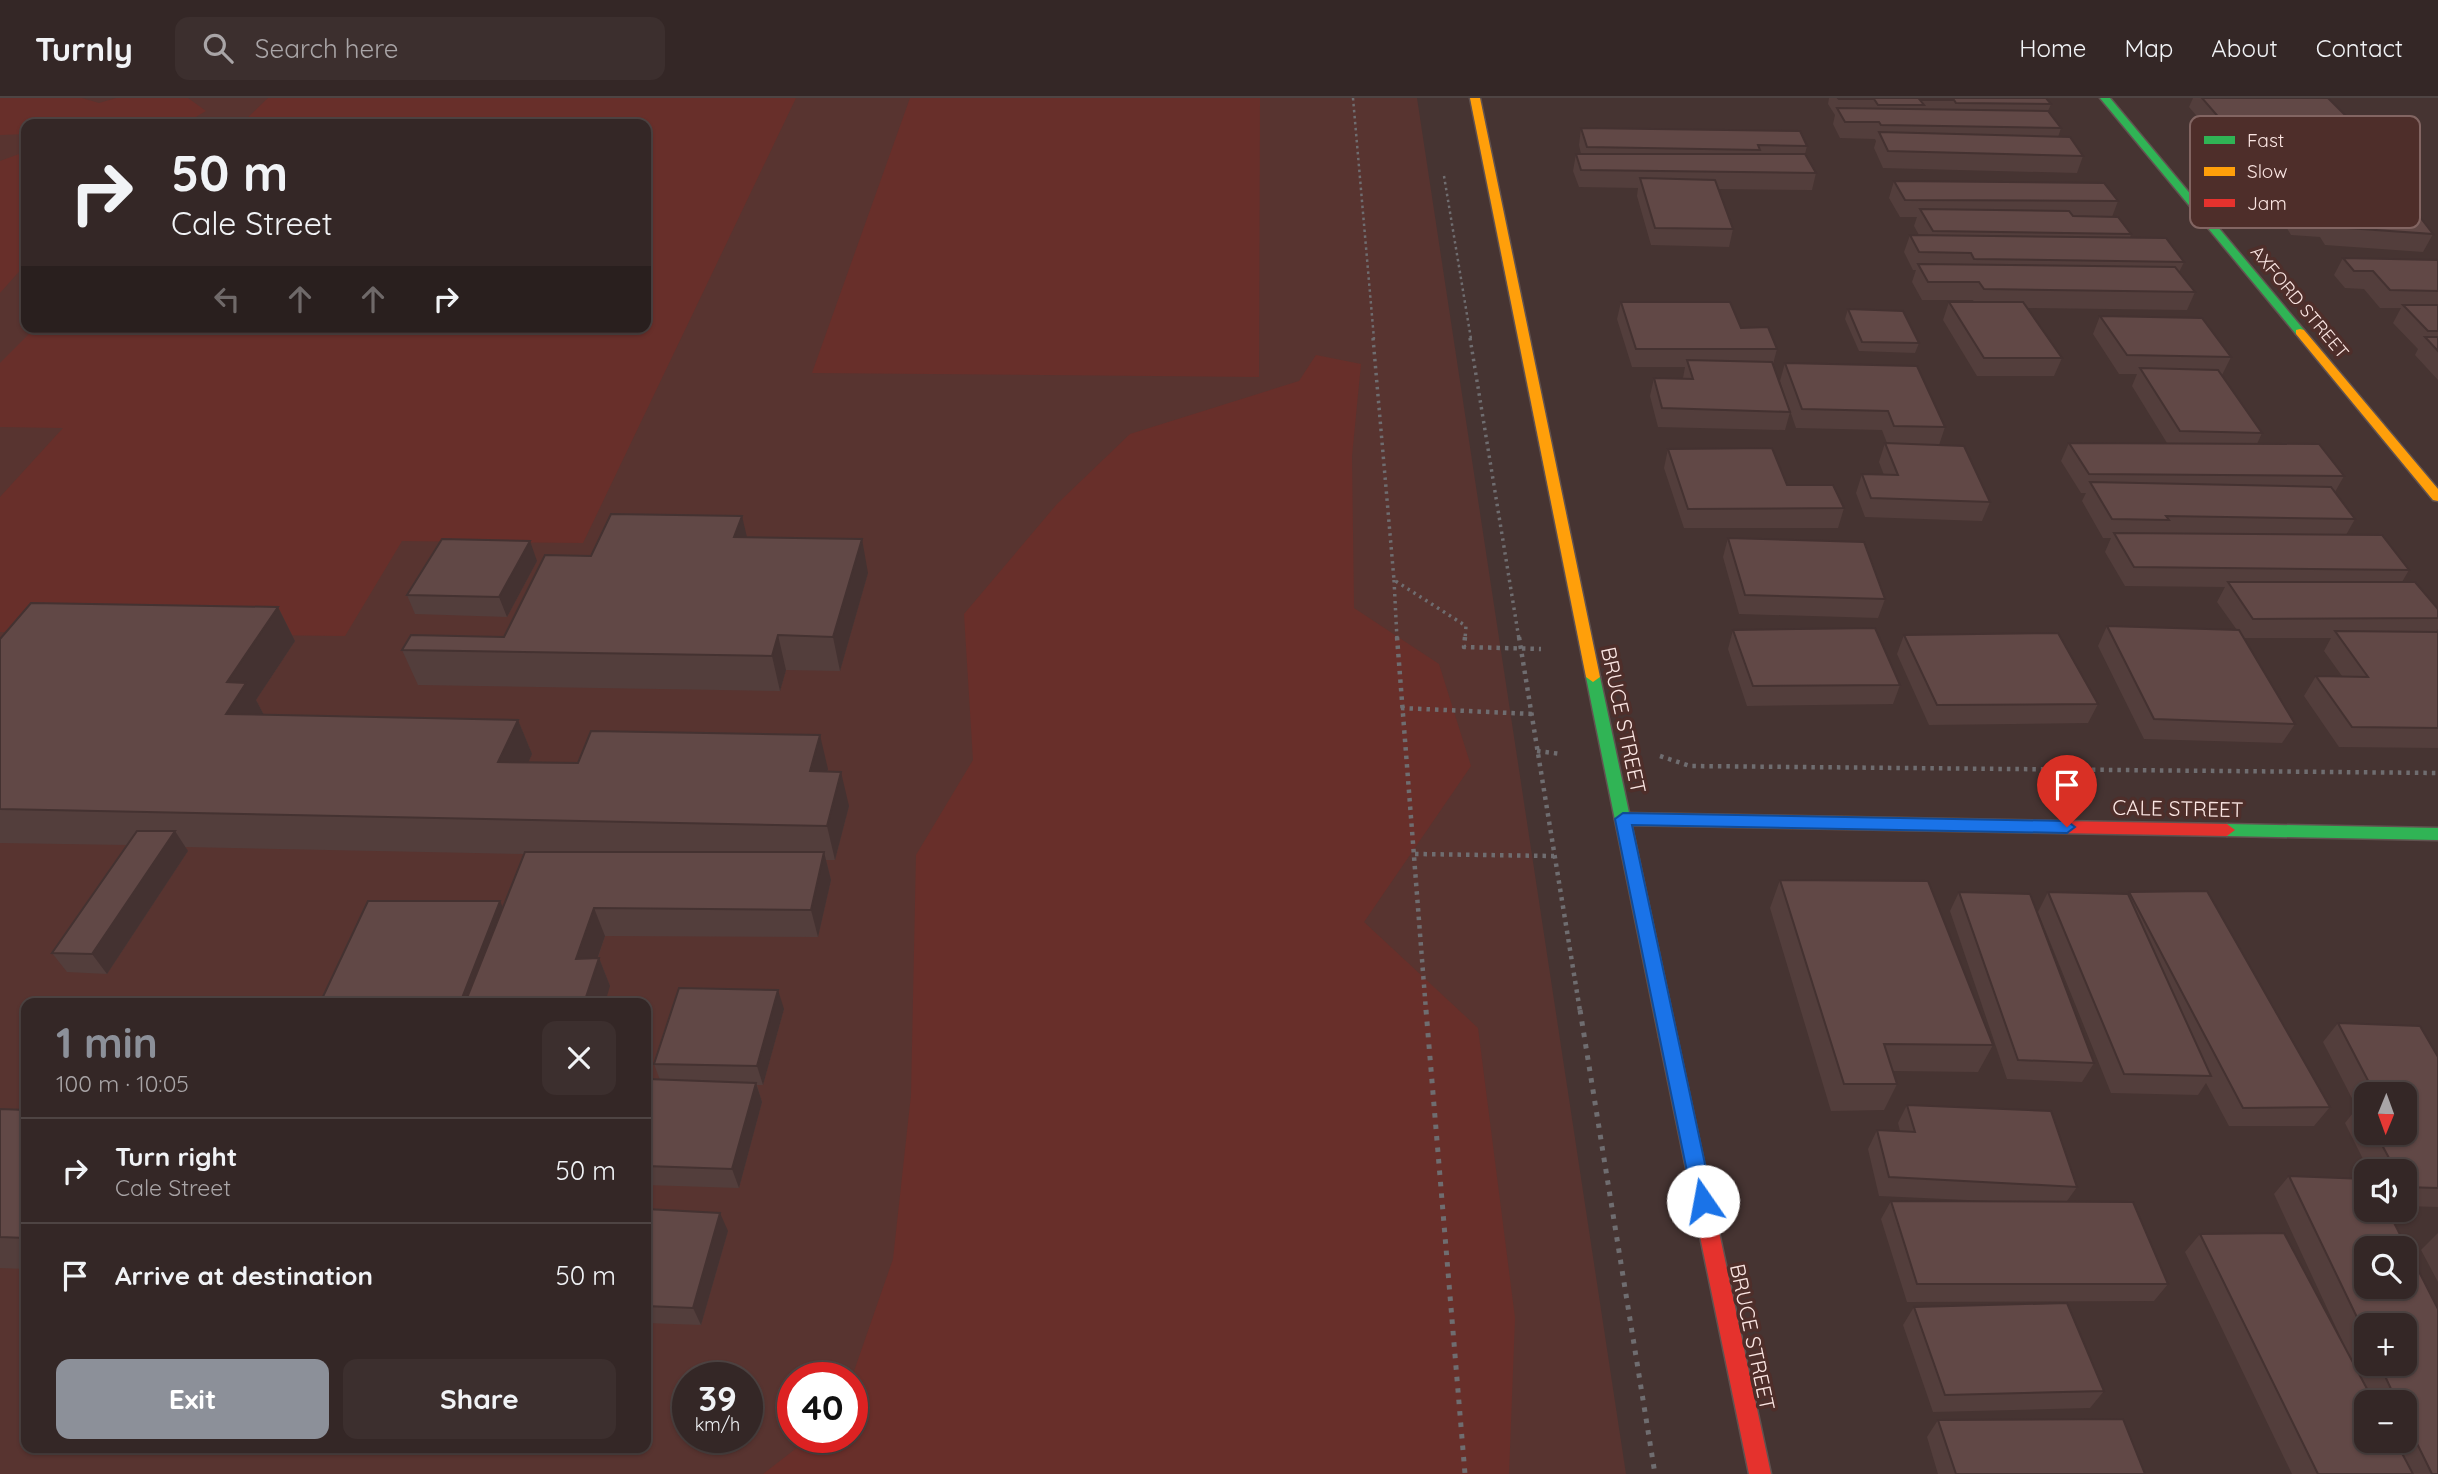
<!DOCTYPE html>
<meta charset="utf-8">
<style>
:root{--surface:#342726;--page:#3c2f2e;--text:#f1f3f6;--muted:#a9a5a7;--line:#4e4443;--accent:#8c9099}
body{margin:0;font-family:Quicksand,sans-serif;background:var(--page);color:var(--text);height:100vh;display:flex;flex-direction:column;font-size:26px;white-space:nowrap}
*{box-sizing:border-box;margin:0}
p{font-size:23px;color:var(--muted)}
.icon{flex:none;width:38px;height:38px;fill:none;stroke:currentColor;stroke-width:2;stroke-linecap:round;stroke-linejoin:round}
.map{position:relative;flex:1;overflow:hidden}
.sheet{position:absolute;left:21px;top:900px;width:630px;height:455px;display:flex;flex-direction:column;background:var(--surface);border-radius:14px;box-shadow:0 2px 5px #0004,0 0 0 2px var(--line)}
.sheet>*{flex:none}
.top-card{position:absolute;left:21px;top:21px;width:630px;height:214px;border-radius:14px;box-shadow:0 2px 5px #0004,0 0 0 2px var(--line);background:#342726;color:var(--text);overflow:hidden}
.needle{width:46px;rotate:181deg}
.controls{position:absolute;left:2354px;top:984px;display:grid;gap:14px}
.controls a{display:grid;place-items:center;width:63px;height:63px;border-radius:14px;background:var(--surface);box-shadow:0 2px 5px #0004,0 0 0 2px var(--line);font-size:35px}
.speed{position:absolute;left:672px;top:1264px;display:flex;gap:14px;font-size:35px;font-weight:700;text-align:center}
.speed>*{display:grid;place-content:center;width:91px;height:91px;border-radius:50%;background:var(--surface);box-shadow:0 2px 5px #0004,0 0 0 2px var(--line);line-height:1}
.speed small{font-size:18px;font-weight:400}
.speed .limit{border:10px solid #d22;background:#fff;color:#111}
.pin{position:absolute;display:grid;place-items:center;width:60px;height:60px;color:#fff;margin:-72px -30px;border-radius:50% 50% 50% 0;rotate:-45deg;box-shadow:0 0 7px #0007}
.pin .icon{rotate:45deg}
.me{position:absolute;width:77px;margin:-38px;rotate:348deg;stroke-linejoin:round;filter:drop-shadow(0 0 5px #0008)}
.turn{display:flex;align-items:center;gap:24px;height:147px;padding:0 35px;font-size:32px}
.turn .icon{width:91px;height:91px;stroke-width:2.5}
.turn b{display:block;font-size:49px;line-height:60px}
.lanes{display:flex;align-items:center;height:66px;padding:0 35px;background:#0003;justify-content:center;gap:35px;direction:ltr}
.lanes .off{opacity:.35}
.round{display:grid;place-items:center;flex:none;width:74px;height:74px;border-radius:14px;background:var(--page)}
.headline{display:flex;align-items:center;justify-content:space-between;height:119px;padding:0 35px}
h1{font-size:42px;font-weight:700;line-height:52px;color:var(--accent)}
.cta{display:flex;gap:14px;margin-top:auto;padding:14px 35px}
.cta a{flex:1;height:80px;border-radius:14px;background:var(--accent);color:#fff;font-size:28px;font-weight:700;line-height:80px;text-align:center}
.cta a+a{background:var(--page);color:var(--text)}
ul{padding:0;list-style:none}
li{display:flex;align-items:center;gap:21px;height:105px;padding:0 35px;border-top:2px solid var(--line)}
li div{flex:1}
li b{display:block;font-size:26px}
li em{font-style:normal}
header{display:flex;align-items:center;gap:42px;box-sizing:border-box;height:98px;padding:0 35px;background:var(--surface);border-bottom:2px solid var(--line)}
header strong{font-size:33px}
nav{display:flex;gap:38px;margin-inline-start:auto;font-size:24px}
.search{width:490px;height:63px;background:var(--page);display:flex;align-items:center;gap:18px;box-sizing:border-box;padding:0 24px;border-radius:14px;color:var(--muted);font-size:26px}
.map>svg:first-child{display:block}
.built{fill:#583430;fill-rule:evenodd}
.green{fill:#682f2a}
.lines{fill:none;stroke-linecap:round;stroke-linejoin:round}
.fast-casing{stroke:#615250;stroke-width:3}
.slow-casing{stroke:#615250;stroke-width:3}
.jam-casing{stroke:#615250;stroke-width:3}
.path-far3{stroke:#6f6d70;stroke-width:2.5;stroke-dasharray:2.5 3.5;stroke-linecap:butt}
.path-far2{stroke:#6f6d70;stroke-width:3.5;stroke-dasharray:2.5 4.5;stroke-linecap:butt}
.path-far1{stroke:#6f6d70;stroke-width:4.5;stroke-dasharray:3.5 5;stroke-linecap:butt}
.path{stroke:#6f6d70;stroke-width:5;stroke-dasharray:4.5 7;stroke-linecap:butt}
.fast{fill:#30b455;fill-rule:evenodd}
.slow{fill:#ff9f0a;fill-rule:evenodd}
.jam{fill:#e5322d;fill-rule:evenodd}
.wall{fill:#533e3c;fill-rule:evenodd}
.shaded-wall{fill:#443231}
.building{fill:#614846;stroke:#443231;stroke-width:2;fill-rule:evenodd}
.route{fill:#1a73e8;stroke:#114b97;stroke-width:2}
.labels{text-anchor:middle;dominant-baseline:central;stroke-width:7;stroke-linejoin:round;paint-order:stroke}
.far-street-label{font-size:18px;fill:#fbe6e3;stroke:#4e2e2a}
.street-label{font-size:21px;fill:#fbe6e3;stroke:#4e2e2a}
.key{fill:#4e2e2a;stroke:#826562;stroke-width:2}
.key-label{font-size:19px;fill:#fbe6e3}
</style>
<header>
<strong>Turnly</strong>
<div class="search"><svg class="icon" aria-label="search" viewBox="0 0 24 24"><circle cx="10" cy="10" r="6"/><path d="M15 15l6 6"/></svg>Search here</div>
<nav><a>Home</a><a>Map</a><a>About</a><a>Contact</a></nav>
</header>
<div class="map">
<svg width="2438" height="1376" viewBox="0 0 2438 1376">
<rect width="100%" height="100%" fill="#463432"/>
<path class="built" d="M57 0H1417L1626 1376H0V12ZM26 26H646V229H26ZM26 905H646V1349H26ZM688 1279H747V1339H688ZM793 1279H852V1339H793Z"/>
<g class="green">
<path d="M0 0H82L99 5 116 0H188L206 13 187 24 173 26H26V36L0 37Z"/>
<path d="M268 0H796L583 445 402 443 345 538 0 534V399L63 330 0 329V265L36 229H646V26H241Z"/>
<path d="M910 0H1260L1259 279 812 275Z"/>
<path d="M22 55H26L24 168 0 195V63Z"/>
<path d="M1316 257 1361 266 1352 358 1354 510 1439 566 1471 668 1364 824 1478 930 1515 1220 1509 1376H763L811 1339H852V1279L893 1161 911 997 916 757 973 662 964 516 1057 406 1130 336 1299 283Z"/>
</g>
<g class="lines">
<defs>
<g id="fast">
<path d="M2100 0H2110L2304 232V236H2296Z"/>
<path d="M1593 574 1600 579 1677 939 1674 944 1668 946 1662 944 1659 939 1586 579Z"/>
<path d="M2227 726 2438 730V742L2227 738 2219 732Z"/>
</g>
<g id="slow">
<path d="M1470 0H1480L1600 579 1593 584 1586 579Z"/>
<path d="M2300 231 2304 232 2438 391V403L2433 402 2296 236V232Z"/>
</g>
<g id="jam">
<path d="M1623 715 2227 726 2235 732 2227 738 1623 727 1615 721Z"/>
<path d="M1668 932 1674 934 1677 939 1771 1376H1749L1659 939 1662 934Z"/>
</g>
</defs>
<use href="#fast" class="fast-casing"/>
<use href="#slow" class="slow-casing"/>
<use href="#jam" class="jam-casing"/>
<g class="path-far3">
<path d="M1353 0 1374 241"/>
<path d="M1444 78 1471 241"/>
</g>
<g class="path-far2">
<path d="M1373 240 1394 482 1466 528 1465 541"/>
<path d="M1470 240 1519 541"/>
<path d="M1394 482 1397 541"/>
</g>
<g class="path-far1">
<path d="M1397 539 1426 913"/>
<path d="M1465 539 1464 549 1541 551"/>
<path d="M1519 539 1580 913"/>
<path d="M1401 610 1533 616"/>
<path d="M1537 653 1561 656"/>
<path d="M1660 658 1690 668 2438 675"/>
<path d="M1415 756 1554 758"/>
</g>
<g class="path">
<path d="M1426 912 1465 1376"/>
<path d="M1580 912 1655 1376"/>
</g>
<use href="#fast" class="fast"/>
<use href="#slow" class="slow"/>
<use href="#jam" class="jam"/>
</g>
<g class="wall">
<path d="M1829 0H2046L2051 6 2048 13 2061 30 2058 39 2083 58 2077 75 1883 70 1874 50 1876 43 1875 41 1840 40 1833 26 1835 17 1828 6Z"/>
<path d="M2193 0H2328L2352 24 2344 41 2214 38 2189 9Z"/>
<path d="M1581 30 1807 48 1805 56 1816 75 1812 92 1718 91 1733 131 1729 149 1651 147 1637 98 1638 90 1579 89 1573 73 1576 56H1581L1579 47Z"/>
<path d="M1894 83 2118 103 2112 119 2131 136 2130 140 2184 164 2179 174 2195 194 2187 212 2027 210 2062 260 2054 278H1977L1943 222 1949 204H1974L1973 202H1922L1912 184 1916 172H1913L1904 154 1910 137H1919L1914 128 1917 119H1900L1889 100Z"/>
<path d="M2288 102 2433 136 2423 154 2325 147 2320 139 2291 137 2280 119Z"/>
<path d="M2343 160 2438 162V282L2415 257 2418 251 2393 225 2401 210H2380L2364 191 2345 190 2334 177Z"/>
<path d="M1621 204 1741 230 1777 251 1773 266 1790 314 1785 332 1658 329 1650 298 1654 280H1683L1685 269H1632L1617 221Z"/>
<path d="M1848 211 1919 245 1915 255 1859 253 1845 221Z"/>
<path d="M2100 218 2231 259 2222 277 2262 335 2257 346 2344 378 2335 394 2355 421 2346 437 2409 472 2402 484 2438 511V531L2436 534H2438V650L2339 649 2304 598 2316 578H2342L2324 553 2331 540H2243L2295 626 2282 645 2144 641 2098 548 2107 528 2237 532 2217 504 2225 489 2125 488 2105 454 2111 440H2103L2082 403 2086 395H2081L2061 363 2069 345H2167L2132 288 2137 276H2119L2093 236Z"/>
<path d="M1785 265 1945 329 1939 347 1990 404 1982 423 1865 419 1856 395 1862 376 1884 377 1879 364 1885 345H1887L1882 332 1796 330 1780 283Z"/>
<path d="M1668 351 1787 387 1844 410 1838 430H1684L1664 370Z"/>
<path d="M747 440 868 475 840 573 786 572 780 593 418 587 402 552 504 539 591 458Z"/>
<path d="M1728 440 1885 501 1878 520 1739 516 1723 459Z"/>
<path d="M537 463 507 519 415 516 407 497Z"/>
<path d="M278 509 295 543 256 602 264 617 518 622 532 656 528 665 828 671V673L849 708 835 762H826L831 782 818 839 605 838 598 860H599L610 888 503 809 524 756 185 749 188 753 107 876 67 874 52 855 127 747 0 745V541Z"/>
<path d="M1733 532 1900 587 1893 606 1747 608 1728 551Z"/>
<path d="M1904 537 2098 606 2088 625 1929 627 1897 556Z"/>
<path d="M1780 782 1993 947 1978 974 1893 973 1897 986 1884 1012 1831 1013 1770 810Z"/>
<path d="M1959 794 2094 965 2082 984 2007 981 1950 813Z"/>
<path d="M2048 794 2128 796 2129 794 2330 1009 2314 1028H2229L2206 985 2198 997 2111 995 2038 814Z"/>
<path d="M784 911 763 987H757L762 1004 739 1090 646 1087V985L660 982 654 966Z"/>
<path d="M2338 925 2438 959V1109L2404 1108V1073H2369L2345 1025 2357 1010 2323 944ZM2366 996H2404V1034H2366Z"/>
<path d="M1907 1007 2077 1089 2067 1103 2168 1186 2154 1203 1907 1204 1881 1121 1891 1103H1989L1879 1098 1868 1051 1877 1032 1900 1033 1898 1025Z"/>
<path d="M0 1011 26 1012V1171L0 1170Z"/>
<path d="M2289 1078 2366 1081V1111H2387L2438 1211V1376H2292L2185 1154 2200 1136 2284 1135 2346 1251 2274 1096ZM2366 1150H2404V1188H2366ZM2366 1227H2404V1265H2366ZM2366 1304H2404V1342H2366Z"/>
<path d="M646 1111 728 1133 701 1227 646 1225Z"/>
<path d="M2438 1135V1184L2421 1152Z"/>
<path d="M1914 1209 2104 1293 2090 1310 1933 1314 1903 1227Z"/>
<path d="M1938 1322 2145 1376H1938L1927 1339Z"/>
<path d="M333 1349H522L519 1357H340Z"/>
</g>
<g class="shaded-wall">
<path d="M742 418 750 452 734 439Z"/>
<path d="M862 441 868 475 840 573 833 539Z"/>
<path d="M530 443 537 463 507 519 499 499Z"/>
<path d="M278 509 295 543 256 602 265 619 226 616 227 584Z"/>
<path d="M778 537 786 572 780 593 772 558Z"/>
<path d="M518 622 532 656 513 699 498 664Z"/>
<path d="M820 637 828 671 819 708 810 673Z"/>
<path d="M841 674 849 708 835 762 827 728Z"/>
<path d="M175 733 188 753 107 876 92 856Z"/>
<path d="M824 754 831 782 818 839 811 812Z"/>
<path d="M500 803 509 823 477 905H460Z"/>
<path d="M594 810 605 838 588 888 576 861Z"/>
<path d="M599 860 610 888 605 905H584Z"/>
<path d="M778 892 784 911 763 987 757 968Z"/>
<path d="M756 985 762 1004 739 1090 732 1071Z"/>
<path d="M720 1115 728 1133 701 1227 693 1210Z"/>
<path d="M514 1349H522L519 1357Z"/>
</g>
<g class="building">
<path d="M1838 0H2046L2051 6 1956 5 1954 2H1920L1924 7H1878L1874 1H1839Z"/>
<path d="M2202 0H2328L2352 24 2221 22Z"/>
<path d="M1837 10 2048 13 2061 30 1881 27 1879 24H1845Z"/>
<path d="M1581 30 1800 33 1807 48 1758 47 1760 52 1587 49Z"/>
<path d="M1879 34 2070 39 2083 58 1888 53Z"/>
<path d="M1576 56H1805L1816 75 1581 72Z"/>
<path d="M1640 80 1715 82 1733 131 1655 130Z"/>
<path d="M1894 83 2104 85 2118 103 1905 102Z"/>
<path d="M2288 102 2413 110 2433 136 2334 129 2328 122 2300 120Z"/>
<path d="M1920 111 2069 113 2073 118 2118 119 2131 136 1933 133Z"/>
<path d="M1910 137 2166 140 2184 164 1974 161 1971 155 1919 154Z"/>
<path d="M2343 160 2438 162V193L2390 192 2373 173H2354Z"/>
<path d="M1918 166 2175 169 2195 194 1984 191 1979 184H1928Z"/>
<path d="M1621 204H1730L1741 230 1768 229 1777 251H1636Z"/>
<path d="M1949 204H2023L2062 260H1984Z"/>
<path d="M2403 207H2438V233H2428Z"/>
<path d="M1848 211 1903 213 1919 245 1862 244Z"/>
<path d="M2100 218 2202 220 2231 259 2127 257Z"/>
<path d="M2425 239H2438V253Z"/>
<path d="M1687 262 1772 264 1790 314 1662 310 1654 280 1693 281Z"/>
<path d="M1785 265 1917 268 1945 329 1894 328 1888 313 1802 311Z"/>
<path d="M2140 270 2218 272 2262 335 2180 333Z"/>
<path d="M1885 345 1964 348 1990 404 1871 400 1862 376 1898 377Z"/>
<path d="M2069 345 2319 346 2344 378 2089 376Z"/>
<path d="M1772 350 1787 387H1833L1844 410 1688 411 1668 351Z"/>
<path d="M2090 384 2331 389 2355 421 2166 418 2169 422 2112 421Z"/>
<path d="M611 416 742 418 734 439 862 441 833 539 778 537 772 558 402 552 411 537 504 539 545 457 591 458Z"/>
<path d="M2114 435 2382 437 2409 472 2134 469Z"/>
<path d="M1728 440 1864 444 1885 501 1745 497Z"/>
<path d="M442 441 530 443 499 499 407 497Z"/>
<path d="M2228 484H2415L2438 511V520L2253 521Z"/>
<path d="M31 505 278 509 227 584 246 585 226 616 518 622 498 664 578 665 591 633 820 637 810 673 841 674 827 728 0 711V541Z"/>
<path d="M2107 528 2239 532 2295 626 2154 621Z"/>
<path d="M1875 530 1900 587 1753 588 1733 532Z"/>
<path d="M2335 533 2438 534V630L2352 629 2316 578 2368 579Z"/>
<path d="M2058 535 2098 606 1937 607 1904 537Z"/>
<path d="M137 733H175L92 856 52 855Z"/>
<path d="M525 754H824L811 812 594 810 576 861 599 860 584 905H465Z"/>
<path d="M1780 782 1928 783 1993 947 1884 946 1897 986H1844Z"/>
<path d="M2207 793 2330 1009 2243 1010 2129 794Z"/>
<path d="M1959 794 2030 796 2094 965 2018 962Z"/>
<path d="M2048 794 2128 796 2211 978 2124 976Z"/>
<path d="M368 803H500L460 905H320Z"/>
<path d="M679 890 778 892 757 968 654 966Z"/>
<path d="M2338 925 2420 928 2438 959V1090L2404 1089V1073H2396L2375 1034H2404V996H2375Z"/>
<path d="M647 981 756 985 732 1071 646 1068V985Z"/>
<path d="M2360 1006 2366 1007V1017Z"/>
<path d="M1907 1007 2051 1013 2077 1089 1889 1079 1877 1032 1915 1034Z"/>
<path d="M0 1011 26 1012V1140L0 1139Z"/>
<path d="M2289 1078 2366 1081V1111H2387L2438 1211V1376H2432L2404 1319V1304H2397L2379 1265H2404V1227H2366V1238ZM2366 1150H2404V1188H2366Z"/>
<path d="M1891 1103 2133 1104 2168 1186H1917Z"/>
<path d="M646 1111 720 1115 693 1210 646 1208Z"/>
<path d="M2284 1135 2374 1304H2366V1342H2395L2413 1376H2318L2200 1136Z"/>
<path d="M2067 1205 2104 1293 1945 1297 1914 1209Z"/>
<path d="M2123 1321 2145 1376H1956L1938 1322Z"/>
</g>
<path class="route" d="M1623 715 2067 723 2075 729 2067 735 1632 727 1713 1103 1710 1109 1703 1112 1696 1109 1693 1103 1615 721Z"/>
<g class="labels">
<g class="far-street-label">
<text transform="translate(2300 204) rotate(50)">AXFORD STREET</text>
</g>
<g class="street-label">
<text transform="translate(1624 622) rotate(78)">BRUCE STREET</text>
<text transform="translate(2178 710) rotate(1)">CALE STREET</text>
<text transform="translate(1753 1239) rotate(78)">BRUCE STREET</text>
</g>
</g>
<rect x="2190" y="18" width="230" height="112" rx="10" class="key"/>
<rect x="2204" y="38" width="31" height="8" fill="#30b455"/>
<rect x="2204" y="69" width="31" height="9" fill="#ff9f0a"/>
<rect x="2204" y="101" width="31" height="8" fill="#e5322d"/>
<g class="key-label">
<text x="2247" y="49">Fast</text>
<text x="2247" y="80">Slow</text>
<text x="2247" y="112">Jam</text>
</g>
</svg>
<div class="controls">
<a><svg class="needle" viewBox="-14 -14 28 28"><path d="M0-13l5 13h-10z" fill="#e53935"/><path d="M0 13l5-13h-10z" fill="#a9a5a7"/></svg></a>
<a><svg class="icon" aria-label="sound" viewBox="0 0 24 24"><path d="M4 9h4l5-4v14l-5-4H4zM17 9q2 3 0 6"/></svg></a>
<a><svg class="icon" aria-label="search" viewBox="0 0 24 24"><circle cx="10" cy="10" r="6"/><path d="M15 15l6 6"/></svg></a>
<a>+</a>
<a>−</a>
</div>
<div class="speed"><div>39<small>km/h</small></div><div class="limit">40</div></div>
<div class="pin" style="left:2067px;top:729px;background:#d93025"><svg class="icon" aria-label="arrive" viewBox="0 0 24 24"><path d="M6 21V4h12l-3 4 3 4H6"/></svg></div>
<svg class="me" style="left:1703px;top:1103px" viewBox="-20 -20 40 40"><circle r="19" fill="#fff"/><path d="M0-13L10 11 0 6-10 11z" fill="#1a73e8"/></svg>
<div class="top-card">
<div class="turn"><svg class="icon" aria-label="right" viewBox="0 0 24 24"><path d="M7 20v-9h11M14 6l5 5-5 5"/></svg><div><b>50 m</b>Cale Street</div></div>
<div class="lanes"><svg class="icon off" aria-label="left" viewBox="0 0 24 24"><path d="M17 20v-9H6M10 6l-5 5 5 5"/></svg><svg class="icon off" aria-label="ahead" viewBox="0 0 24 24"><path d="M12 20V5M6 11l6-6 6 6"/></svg><svg class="icon off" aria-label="ahead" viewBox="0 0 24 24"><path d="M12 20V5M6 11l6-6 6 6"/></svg><svg class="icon" aria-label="right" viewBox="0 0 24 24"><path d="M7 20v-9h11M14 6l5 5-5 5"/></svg></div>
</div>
<section class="sheet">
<div class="headline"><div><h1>1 min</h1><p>100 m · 10:05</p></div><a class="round"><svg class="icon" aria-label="close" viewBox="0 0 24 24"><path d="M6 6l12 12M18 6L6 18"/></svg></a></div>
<ul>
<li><svg class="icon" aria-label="right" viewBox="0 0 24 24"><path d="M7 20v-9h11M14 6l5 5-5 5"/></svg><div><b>Turn right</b><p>Cale Street</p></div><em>50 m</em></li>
<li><svg class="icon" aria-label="arrive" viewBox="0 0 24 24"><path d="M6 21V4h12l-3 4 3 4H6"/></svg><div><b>Arrive at destination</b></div><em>50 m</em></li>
</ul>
<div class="cta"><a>Exit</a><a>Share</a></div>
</section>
</div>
